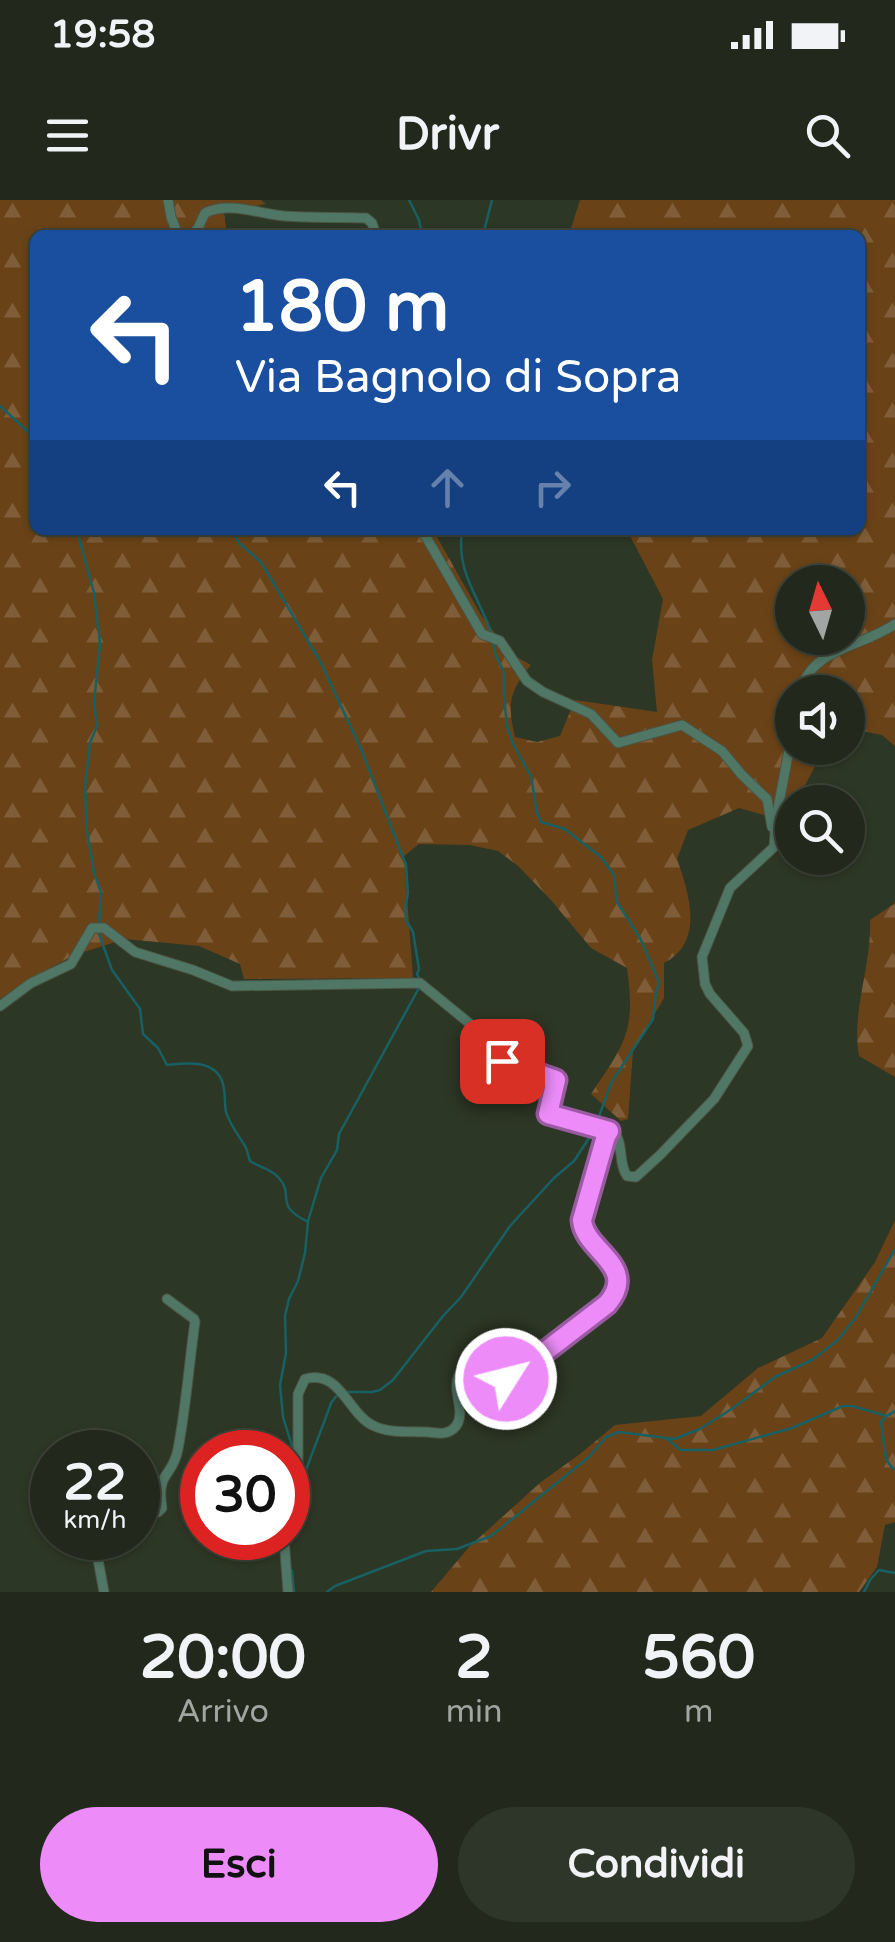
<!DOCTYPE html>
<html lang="it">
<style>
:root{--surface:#22291c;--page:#2e3529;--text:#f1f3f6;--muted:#a2a6a3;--line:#3f453b;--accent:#ed8cf9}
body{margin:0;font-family:"Varela Round",sans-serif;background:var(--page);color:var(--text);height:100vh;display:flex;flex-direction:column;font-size:38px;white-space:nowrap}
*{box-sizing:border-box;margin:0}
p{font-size:32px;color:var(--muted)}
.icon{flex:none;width:55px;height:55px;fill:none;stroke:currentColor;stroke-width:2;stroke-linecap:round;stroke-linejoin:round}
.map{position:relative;height:1392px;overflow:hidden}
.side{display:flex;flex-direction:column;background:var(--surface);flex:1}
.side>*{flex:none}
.top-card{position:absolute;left:30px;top:30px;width:835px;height:305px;border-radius:15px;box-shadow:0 2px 8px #0004,0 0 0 2px var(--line);background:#1a4fa0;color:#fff;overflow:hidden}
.needle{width:65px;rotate:355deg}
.controls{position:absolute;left:775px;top:365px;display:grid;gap:20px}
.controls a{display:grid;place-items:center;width:90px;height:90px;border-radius:50%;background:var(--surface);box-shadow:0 2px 8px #0004,0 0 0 2px var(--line);font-size:50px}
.speed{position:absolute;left:30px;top:1230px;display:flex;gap:20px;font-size:50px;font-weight:700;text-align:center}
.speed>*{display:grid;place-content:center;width:130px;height:130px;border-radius:50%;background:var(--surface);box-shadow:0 2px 8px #0004,0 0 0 2px var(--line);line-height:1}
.speed small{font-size:25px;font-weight:400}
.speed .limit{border:15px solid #d22;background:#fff;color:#111}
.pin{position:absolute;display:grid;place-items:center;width:85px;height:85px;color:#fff;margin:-42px;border-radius:20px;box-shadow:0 5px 15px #0006}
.me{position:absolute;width:110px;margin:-55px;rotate:54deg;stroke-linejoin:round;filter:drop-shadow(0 0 8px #0008)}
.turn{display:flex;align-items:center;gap:35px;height:210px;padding:0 40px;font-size:45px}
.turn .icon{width:130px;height:130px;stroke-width:2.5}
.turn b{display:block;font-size:70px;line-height:85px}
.lanes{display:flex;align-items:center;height:95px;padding:0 40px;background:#0003;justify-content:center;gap:50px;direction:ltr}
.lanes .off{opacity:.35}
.eta{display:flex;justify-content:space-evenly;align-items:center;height:170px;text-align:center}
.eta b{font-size:60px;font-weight:700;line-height:70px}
.cta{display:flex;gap:20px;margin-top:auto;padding:20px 40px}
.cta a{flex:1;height:115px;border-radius:60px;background:var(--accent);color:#111;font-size:40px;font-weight:700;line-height:115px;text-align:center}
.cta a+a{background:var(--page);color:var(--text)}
.status{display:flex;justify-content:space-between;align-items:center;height:70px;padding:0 50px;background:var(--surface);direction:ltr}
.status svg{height:28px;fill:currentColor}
header{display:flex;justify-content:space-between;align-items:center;height:130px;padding:0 40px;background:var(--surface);font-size:45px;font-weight:700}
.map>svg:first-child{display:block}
.forest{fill:url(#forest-firs);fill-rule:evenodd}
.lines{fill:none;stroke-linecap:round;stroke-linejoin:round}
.stream{stroke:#186063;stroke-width:2.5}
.minor-casing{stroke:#4b5544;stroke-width:11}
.minor{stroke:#507665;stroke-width:9}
.route-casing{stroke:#9a5ba2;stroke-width:25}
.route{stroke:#ed8cf9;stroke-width:18}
</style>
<div class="status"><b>19:58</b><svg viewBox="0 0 49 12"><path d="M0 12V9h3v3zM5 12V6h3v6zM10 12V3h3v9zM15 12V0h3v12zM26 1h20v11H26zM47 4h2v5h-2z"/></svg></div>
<header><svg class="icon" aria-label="menu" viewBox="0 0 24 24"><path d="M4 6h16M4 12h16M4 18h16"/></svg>Drivr<svg class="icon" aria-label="search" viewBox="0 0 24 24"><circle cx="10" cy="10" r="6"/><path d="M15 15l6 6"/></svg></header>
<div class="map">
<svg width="895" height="1392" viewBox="0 0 895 1392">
<defs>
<pattern id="forest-firs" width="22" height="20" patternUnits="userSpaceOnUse" patternTransform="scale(2.5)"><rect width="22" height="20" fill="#694217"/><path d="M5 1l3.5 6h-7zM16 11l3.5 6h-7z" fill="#7e5d38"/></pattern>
</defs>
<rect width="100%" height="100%" fill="#2d3725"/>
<g class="forest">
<path d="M0 0H261L266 4 224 12 227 35H35V330H433L481 415 511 454 531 465C509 492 507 503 515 537L537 542 560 536 575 500 657 512 652 460 663 399 627 330H860V35H569L580 0H895V546L882 535 848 528V492H792V548H825L796 602H792V609L780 636 764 615 739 608 688 630 677 659C689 693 705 742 664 763V798L633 851 628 919 621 921 591 894C625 843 636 832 627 768L591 748 550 699 518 666 498 651 470 645 419 644 404 656 413 778 244 779 240 764 199 746 125 739 74 755 28 780 0 799ZM792 382H848V438H792Z"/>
<path d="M895 700V877L859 856C851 811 872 766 870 720L894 704Z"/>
<path d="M895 1020V1322L885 1325 877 1367 859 1392H431L470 1346 541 1282 580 1254 615 1225 701 1216 758 1168 822 1138 875 1062Z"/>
</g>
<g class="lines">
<g class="stream">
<path d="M409 0 419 20 422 35"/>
<path d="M483 35 492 0"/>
<path d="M0 206 35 238"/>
<path d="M77 330 94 393 100 443 94 503 97 526 90 543 85 587 87 631 94 673 101 692 99 726"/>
<path d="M231 330 239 343 261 362 320 461 361 549 406 665 408 693 405 709 406 720 413 732 419 769 417 774 419 778"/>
<path d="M462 330C456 372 478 395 491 432"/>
<path d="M493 443 496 456 504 472V496L507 526 513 544 531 576 537 613 541 622 565 629 602 658 614 675 617 702 640 738 659 782 656 792 653 819 611 883 597 922"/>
<path d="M99 734 112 770 140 809 143 834 158 848 167 865C185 863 214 859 222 881 226 891 224 902 226 912 230 925 239 936 245 946 248 951 248 956 250 961 259 967 271 969 278 977 296 996 272 1004 308 1022L305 1053 298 1081 289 1099 285 1116 286 1153 280 1185 283 1217 292 1246"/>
<path d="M308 1021 321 978 337 950 339 934 420 786"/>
<path d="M345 1192H372L380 1190 393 1180 443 1116 461 1097 510 1026 554 978 574 961 593 932"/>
<path d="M885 1218 881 1222 886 1259 892 1268 895 1269"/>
<path d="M667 1239 681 1250H713L792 1228 843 1206H852L887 1216 895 1211"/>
<path d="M288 1337C293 1295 317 1244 331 1203L338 1194"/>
<path d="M292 1371 294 1392"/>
<path d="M327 1392 335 1386 426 1351 457 1349 491 1336 589 1257 606 1237 619 1232 674 1239 700 1229 733 1208 775 1177 812 1160 838 1140 856 1117 895 1049"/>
<path d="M864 1392 870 1380 879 1370 895 1373"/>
</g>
<defs>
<g id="minor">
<path d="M168 0 171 17 178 35"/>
<path d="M192 35 198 28 205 13C228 1 260 14 284 16 312 18 339 17 366 18L372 23 376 35"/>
<path d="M422 330 482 434 500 441 527 481 543 492 591 514 618 543 682 525 722 551 742 575 767 599 772 627"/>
<path d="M800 492C812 447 861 448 895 424"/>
<path d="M0 806 31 783 71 764 92 728H104L135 752 193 770 232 786 420 783 469 823 477 853 556 880 549 914 614 931C624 945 618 963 627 976L636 977 660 955 714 899 748 846 744 833 710 794 705 784 702 757 730 688 774 647 776 619 792 534"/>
<path d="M288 1308 298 1262V1194L305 1179C340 1169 348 1213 372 1225 389 1234 409 1231 427 1232 438 1233 448 1236 456 1226 467 1211 450 1190 460 1173 483 1168 488 1188 516 1174L612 1099C632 1061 585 1050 582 1020L606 936 609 931"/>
<path d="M138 1316 158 1312 162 1308C156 1270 173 1278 178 1249 186 1207 189 1164 195 1122L194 1119 167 1099"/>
<path d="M94 1338 104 1392"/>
<path d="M284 1338 288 1392"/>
</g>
</defs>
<use href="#minor" class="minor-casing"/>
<use href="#minor" class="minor"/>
</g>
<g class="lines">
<defs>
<path id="route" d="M502 861 556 880 548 914 609 931 606 936 582 1020C584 1051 640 1066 607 1104L516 1174 506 1179"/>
</defs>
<use href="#route" class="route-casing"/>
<use href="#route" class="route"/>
</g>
</svg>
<div class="controls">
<a><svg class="needle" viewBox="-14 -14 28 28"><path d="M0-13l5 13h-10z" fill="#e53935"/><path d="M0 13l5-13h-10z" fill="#a2a6a3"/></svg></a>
<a><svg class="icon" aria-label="sound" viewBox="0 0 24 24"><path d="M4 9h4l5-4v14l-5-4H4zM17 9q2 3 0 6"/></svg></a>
<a><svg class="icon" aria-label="search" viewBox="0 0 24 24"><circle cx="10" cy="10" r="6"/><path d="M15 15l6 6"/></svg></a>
</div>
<div class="speed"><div>22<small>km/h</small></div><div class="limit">30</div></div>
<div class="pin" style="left:502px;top:861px;background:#d93025"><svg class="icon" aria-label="arrive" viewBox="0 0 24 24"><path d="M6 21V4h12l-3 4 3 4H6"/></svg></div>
<svg class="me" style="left:506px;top:1179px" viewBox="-20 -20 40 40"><circle r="17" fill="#ed8cf9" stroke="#fff" stroke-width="3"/><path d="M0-11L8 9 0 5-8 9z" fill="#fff"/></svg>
<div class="top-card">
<div class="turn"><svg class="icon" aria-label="left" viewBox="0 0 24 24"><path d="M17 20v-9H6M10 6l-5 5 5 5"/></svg><div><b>180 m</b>Via Bagnolo di Sopra</div></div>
<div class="lanes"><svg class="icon" aria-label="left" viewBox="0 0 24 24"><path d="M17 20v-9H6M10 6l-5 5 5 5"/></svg><svg class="icon off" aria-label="ahead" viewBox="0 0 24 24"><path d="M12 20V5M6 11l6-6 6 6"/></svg><svg class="icon off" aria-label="right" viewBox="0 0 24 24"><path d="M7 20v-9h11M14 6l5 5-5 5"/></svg></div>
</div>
</div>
<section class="side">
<div class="eta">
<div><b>20:00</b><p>Arrivo</p></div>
<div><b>2</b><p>min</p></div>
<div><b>560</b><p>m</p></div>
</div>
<div class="cta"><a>Esci</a><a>Condividi</a></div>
</section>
